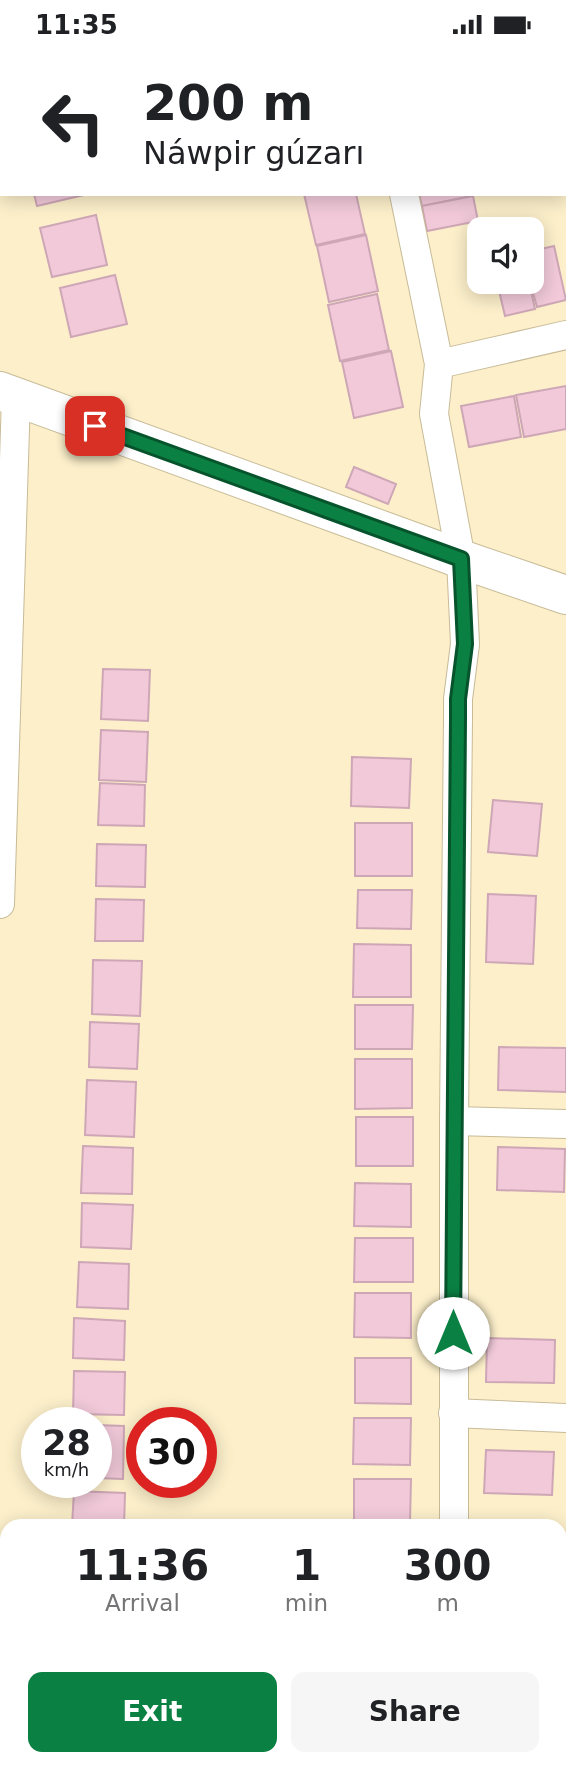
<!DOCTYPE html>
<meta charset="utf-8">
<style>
:root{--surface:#fff;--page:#f6f6f6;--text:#202124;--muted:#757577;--accent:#0b8043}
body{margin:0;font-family:"DejaVu Sans",sans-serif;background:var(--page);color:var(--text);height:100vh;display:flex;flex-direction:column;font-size:26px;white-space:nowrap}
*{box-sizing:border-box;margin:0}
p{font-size:23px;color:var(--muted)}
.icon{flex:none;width:38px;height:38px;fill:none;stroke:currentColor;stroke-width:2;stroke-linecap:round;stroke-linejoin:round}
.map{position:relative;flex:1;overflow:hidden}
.drawer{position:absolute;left:0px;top:1470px;width:567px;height:247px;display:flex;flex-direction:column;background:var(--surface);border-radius:21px 21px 0 0;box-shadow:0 4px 18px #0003}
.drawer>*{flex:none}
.guide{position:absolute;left:0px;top:0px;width:567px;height:147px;box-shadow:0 4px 18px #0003;background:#fff;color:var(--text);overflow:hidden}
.tools{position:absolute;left:467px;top:168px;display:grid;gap:14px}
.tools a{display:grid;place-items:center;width:77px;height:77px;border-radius:14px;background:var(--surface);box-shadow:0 4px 18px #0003;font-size:35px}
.speed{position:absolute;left:21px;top:1358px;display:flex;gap:14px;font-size:35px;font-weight:700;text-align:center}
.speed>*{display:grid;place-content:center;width:91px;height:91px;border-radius:50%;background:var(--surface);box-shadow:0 4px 18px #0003;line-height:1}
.speed small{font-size:18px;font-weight:400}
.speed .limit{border:10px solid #d22;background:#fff;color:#111}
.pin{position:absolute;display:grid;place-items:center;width:60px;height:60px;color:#fff;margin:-30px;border-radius:14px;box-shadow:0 4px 10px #0006}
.me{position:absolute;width:77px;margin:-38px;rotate:0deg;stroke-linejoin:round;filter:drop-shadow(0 0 5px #0008)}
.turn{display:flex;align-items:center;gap:24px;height:147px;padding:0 28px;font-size:32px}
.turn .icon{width:91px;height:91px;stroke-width:2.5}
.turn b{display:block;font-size:49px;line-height:60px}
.eta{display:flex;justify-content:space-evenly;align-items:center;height:119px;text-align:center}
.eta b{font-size:42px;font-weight:700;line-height:49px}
.action{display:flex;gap:14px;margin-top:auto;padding:14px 28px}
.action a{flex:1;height:80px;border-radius:14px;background:var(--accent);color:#fff;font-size:28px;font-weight:700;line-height:80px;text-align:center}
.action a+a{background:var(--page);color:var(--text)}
.status{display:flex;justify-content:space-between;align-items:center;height:49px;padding:0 35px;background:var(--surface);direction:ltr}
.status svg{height:19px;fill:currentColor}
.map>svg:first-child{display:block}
.building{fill:#f1c9d9;stroke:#cea7b6;stroke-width:2}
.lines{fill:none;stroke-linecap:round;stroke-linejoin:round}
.street-casing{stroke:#c7bb98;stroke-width:30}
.secondary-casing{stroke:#c7bb98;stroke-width:40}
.street{stroke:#fff;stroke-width:28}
.secondary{stroke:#fff;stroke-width:38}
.route-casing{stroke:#07532c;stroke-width:18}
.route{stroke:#0b8043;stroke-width:12}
</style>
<div class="status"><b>11:35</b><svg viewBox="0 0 49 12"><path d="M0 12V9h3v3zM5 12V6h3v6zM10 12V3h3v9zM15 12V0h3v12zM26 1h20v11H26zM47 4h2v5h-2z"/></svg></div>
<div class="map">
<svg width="566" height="1716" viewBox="0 0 566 1716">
<rect width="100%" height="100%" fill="#fcefca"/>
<g class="building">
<path d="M34 145H88L37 157Z"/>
<path d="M304 145H356L365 185 316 196Z"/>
<path d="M419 145H472V147L422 157Z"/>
<path d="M473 147 478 172 427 182 422 157Z"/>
<path d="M96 166 107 216 52 228 40 179Z"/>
<path d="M366 186 378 242 329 253 317 197Z"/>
<path d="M554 197 566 251 537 258 530 233H532V202Z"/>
<path d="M115 226 127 275 71 288 60 239Z"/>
<path d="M497 233H529L535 260 505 267Z"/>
<path d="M377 245 389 301 340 312 328 256Z"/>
<path d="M391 302 403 358 354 369 342 313Z"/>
<path d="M566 337V380L524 388 516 346Z"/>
<path d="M514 347 521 388 469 398 461 357Z"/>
<path d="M354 418 396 435 388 455 346 438Z"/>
<path d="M103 620 150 621 148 672 101 670Z"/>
<path d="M101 681 148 683 146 733 99 731Z"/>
<path d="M352 708 411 710 409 759 351 757Z"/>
<path d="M100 734 145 736 144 777 98 776Z"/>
<path d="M493 751 542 755 537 807 488 803Z"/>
<rect x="355" y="774" width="57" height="53"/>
<path d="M97 795 146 796 145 838 96 837Z"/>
<path d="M358 841H412L411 880 357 879Z"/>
<path d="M488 845 536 847 533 915 486 913Z"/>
<path d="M96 850 144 851 143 892H95Z"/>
<path d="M354 895 411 896V948H353Z"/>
<path d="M93 911 142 912 140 967 92 965Z"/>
<path d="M355 956H413L412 1000H355Z"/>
<path d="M90 973 139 975 137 1020 89 1018Z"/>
<path d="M499 998 566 999V1043L498 1041Z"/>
<path d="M355 1010H412V1059L355 1060Z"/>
<path d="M87 1031 136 1033 134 1088 85 1086Z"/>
<rect x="356" y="1068" width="57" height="49"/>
<path d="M83 1097 133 1099 132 1145 81 1144Z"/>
<path d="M498 1098 565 1100 564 1143 497 1141Z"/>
<path d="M355 1134 411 1135V1178L354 1177Z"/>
<path d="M82 1154 133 1156 131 1200 81 1198Z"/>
<path d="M355 1189H413V1233H354Z"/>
<path d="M79 1213 129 1215 128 1260 77 1258Z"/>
<path d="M355 1244H411V1289L354 1288Z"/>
<path d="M74 1269 125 1272 124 1311 73 1309Z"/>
<path d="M487 1289 555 1291 554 1334 486 1333Z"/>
<path d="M355 1309H411V1355L355 1354Z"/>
<path d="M74 1322 125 1323 124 1366 73 1365Z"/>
<path d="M354 1369H411L410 1416 353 1415Z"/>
<path d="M96 1376 124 1377 123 1430 96 1429Z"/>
<path d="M486 1401 554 1403 552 1446 484 1444Z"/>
<path d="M354 1430H411L410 1473H354Z"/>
<path d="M74 1442 125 1444 124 1477H72Z"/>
<path d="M560 1582H565L564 1625H560Z"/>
<rect x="60" y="1710" width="54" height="6"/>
<rect x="354" y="1710" width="59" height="6"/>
<rect x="510" y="1710" width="44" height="6"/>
</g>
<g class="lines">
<defs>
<g id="street">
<path d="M374 0 375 2"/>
<path d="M404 145 439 315 434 365 461 510 465 595 458 650V669L454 1072V1477"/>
<path d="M439 315 566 286"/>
<path d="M0 855 16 348"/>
<path d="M454 1072 566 1075"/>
<path d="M453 1364 566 1369"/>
<path d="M0 1663H7"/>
<path d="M560 1676H566"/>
<path d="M456 1710V1716"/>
</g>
<path id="secondary" d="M0 342 461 510 566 546"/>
</defs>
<use href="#street" class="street-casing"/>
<use href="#secondary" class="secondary-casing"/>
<use href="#street" class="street"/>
<use href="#secondary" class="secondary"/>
</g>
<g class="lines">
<defs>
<path id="route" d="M95 377 461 510 465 595 458 650V669L453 1284"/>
</defs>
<use href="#route" class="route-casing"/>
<use href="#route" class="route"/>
</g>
</svg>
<div class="tools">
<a><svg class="icon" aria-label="sound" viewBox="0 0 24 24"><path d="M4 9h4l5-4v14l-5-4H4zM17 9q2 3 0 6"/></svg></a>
</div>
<div class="speed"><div>28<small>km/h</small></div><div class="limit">30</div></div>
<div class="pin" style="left:95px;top:377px;background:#d93025"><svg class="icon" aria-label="arrive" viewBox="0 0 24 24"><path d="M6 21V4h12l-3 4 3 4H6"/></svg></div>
<svg class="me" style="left:453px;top:1284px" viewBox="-20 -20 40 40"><circle r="19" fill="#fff"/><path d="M0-13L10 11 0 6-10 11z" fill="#0b8043"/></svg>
<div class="guide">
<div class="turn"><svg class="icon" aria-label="left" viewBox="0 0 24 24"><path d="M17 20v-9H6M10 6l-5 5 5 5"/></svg><div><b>200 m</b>Náwpir gúzarı</div></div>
</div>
<section class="drawer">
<div class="eta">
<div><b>11:36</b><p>Arrival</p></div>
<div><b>1</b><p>min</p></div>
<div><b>300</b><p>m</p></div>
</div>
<div class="action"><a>Exit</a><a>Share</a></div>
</section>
</div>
